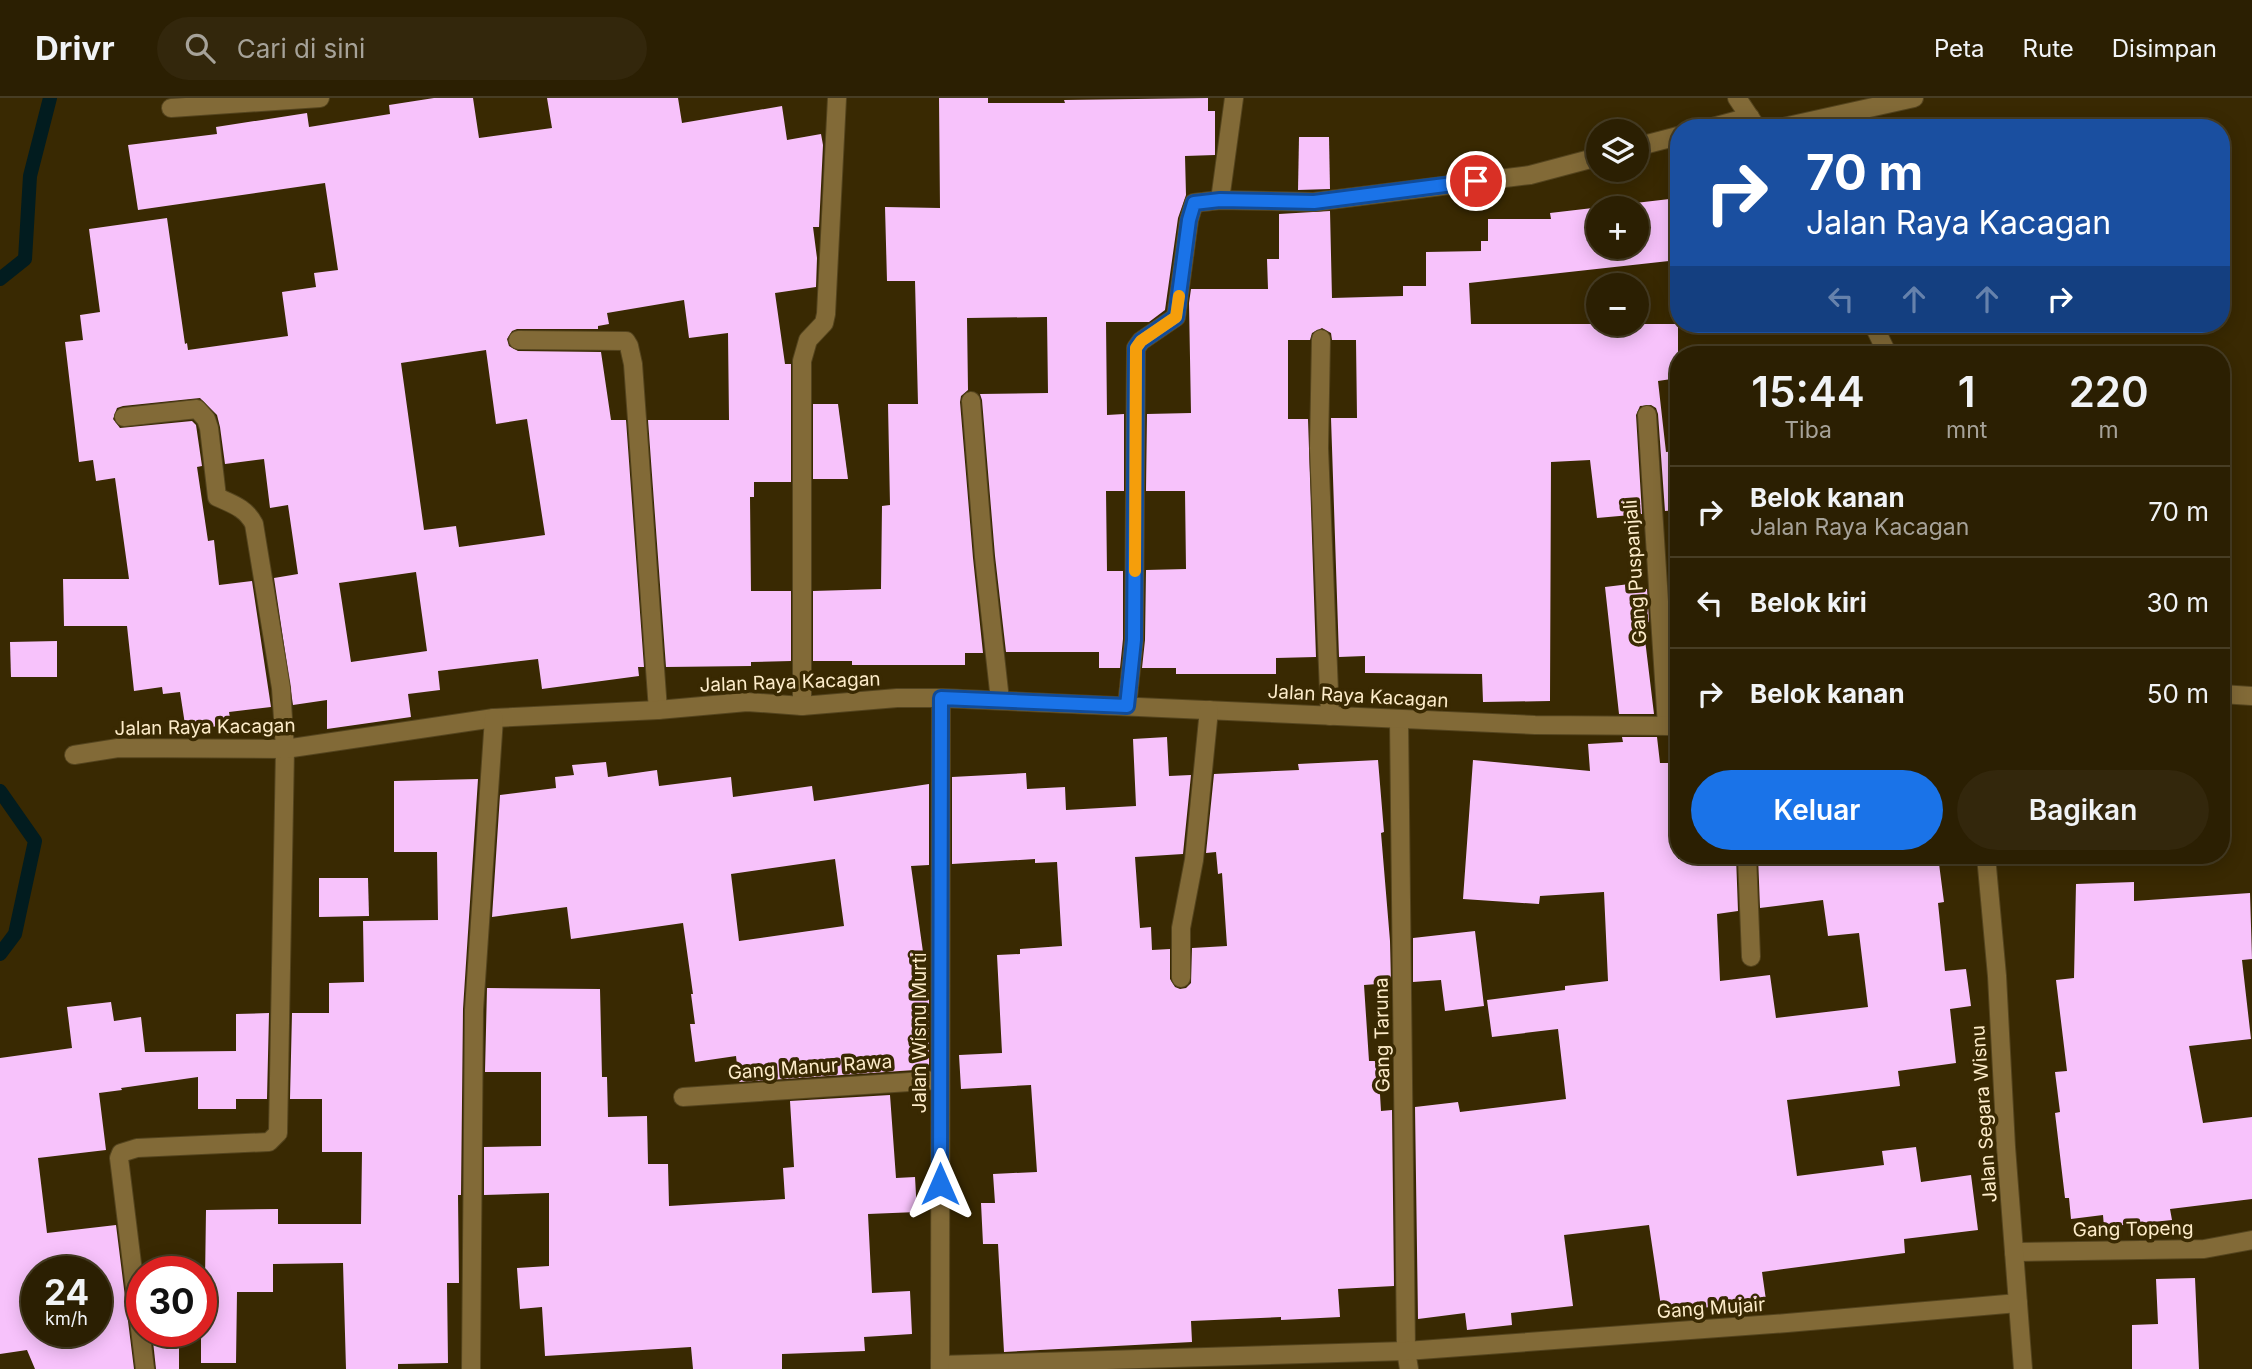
<!DOCTYPE html>
<html lang="id">
<meta charset="utf-8">
<style>
:root{--surface:#2b1f02;--page:#33270c;--text:#f1f3f6;--muted:#a6a299;--line:#473d24;--accent:#1a73e8}
body{margin:0;font-family:Inter,sans-serif;background:var(--page);color:var(--text);height:100vh;display:flex;flex-direction:column;font-size:26px;white-space:nowrap}
*{box-sizing:border-box;margin:0}
p{font-size:23px;color:var(--muted)}
.icon{flex:none;width:38px;height:38px;fill:none;stroke:currentColor;stroke-width:2;stroke-linecap:round;stroke-linejoin:round}
.map{position:relative;flex:1;overflow:hidden}
.panel{position:absolute;left:1670px;top:248px;width:560px;height:518px;display:flex;flex-direction:column;background:var(--surface);border-radius:28px;box-shadow:0 4px 18px #0003,0 0 0 2px var(--line)}
.panel>*{flex:none}
.banner{position:absolute;left:1670px;top:21px;width:560px;height:214px;border-radius:28px;box-shadow:0 4px 18px #0003,0 0 0 2px var(--line);background:#1a4fa0;color:#fff;overflow:hidden}
.fabs{position:absolute;left:1586px;top:21px;display:grid;gap:14px}
.fabs a{display:grid;place-items:center;width:63px;height:63px;border-radius:50%;background:var(--surface);box-shadow:0 4px 18px #0003,0 0 0 2px var(--line);font-size:35px}
.speed{position:absolute;left:21px;top:1158px;display:flex;gap:14px;font-size:35px;font-weight:700;text-align:center}
.speed>*{display:grid;place-content:center;width:91px;height:91px;border-radius:50%;background:var(--surface);box-shadow:0 4px 18px #0003,0 0 0 2px var(--line);line-height:1}
.speed small{font-size:18px;font-weight:400}
.speed .limit{border:10px solid #d22;background:#fff;color:#111}
.pin{position:absolute;display:grid;place-items:center;width:60px;height:60px;color:#fff;margin:-30px;border:4px solid #fff;border-radius:50%;box-shadow:0 2px 7px #0007}
.me{position:absolute;width:77px;margin:-38px;rotate:0deg;stroke-linejoin:round;filter:drop-shadow(0 0 5px #0008)}
.turn{display:flex;align-items:center;gap:24px;height:147px;padding:0 21px;font-size:32px}
.turn .icon{width:91px;height:91px;stroke-width:2.5}
.turn b{display:block;font-size:49px;line-height:60px}
.lanes{display:flex;align-items:center;height:66px;padding:0 21px;background:#0003;justify-content:center;gap:35px;direction:ltr}
.lanes .off{opacity:.35}
.eta{display:flex;justify-content:space-evenly;align-items:center;height:119px;text-align:center}
.eta b{font-size:42px;font-weight:600;line-height:49px}
.action{display:flex;gap:14px;margin-top:auto;padding:14px 21px}
.action a{flex:1;height:80px;border-radius:42px;background:var(--accent);color:#fff;font-size:28px;font-weight:600;line-height:80px;text-align:center}
.action a+a{background:var(--page);color:var(--text)}
ul{padding:0;list-style:none}
li{display:flex;align-items:center;gap:21px;height:91px;padding:0 21px;border-top:2px solid var(--line)}
li div{flex:1}
li b{display:block;font-size:26px}
li em{font-style:normal}
header{display:flex;align-items:center;gap:42px;box-sizing:border-box;height:98px;padding:0 35px;background:var(--surface);border-bottom:2px solid var(--line)}
header strong{font-size:33px}
nav{display:flex;gap:38px;margin-inline-start:auto;font-size:24px}
.search{width:490px;height:63px;background:var(--page);display:flex;align-items:center;gap:18px;box-sizing:border-box;padding:0 24px;border-radius:38px;color:var(--muted);font-size:26px}
.map>svg:first-child{display:block}
.lines{fill:none;stroke-linecap:round;stroke-linejoin:round}
.stream{stroke:#021c1f;stroke-width:14}
.building{fill:#f7c2fb;fill-rule:evenodd}
.minor-casing{stroke:#54441e;stroke-width:20}
.tertiary-casing{stroke:#54441e;stroke-width:20}
.minor{stroke:#826a37;stroke-width:18}
.tertiary{stroke:#826a37;stroke-width:18}
.route-casing{stroke:#114b97;stroke-width:18}
.route{stroke:#1a73e8;stroke-width:12}
.slow{stroke:#f59e0b;stroke-width:12}
.labels{text-anchor:middle;dominant-baseline:central;stroke-width:7;stroke-linejoin:round;paint-order:stroke}
.street-label{font-size:19px;fill:#fdecca;stroke:#392902}
</style>
<header>
<strong>Drivr</strong>
<div class="search"><svg class="icon" aria-label="search" viewBox="0 0 24 24"><circle cx="10" cy="10" r="6"/><path d="M15 15l6 6"/></svg>Cari di sini</div>
<nav><a>Peta</a><a>Rute</a><a>Disimpan</a></nav>
</header>
<div class="map">
<svg width="2252" height="1271" viewBox="0 0 2252 1271">
<rect width="100%" height="100%" fill="#392902"/>
<g class="lines">
<g class="stream">
<path d="M0 181 25 161 30 78 50 0"/>
<path d="M0 693 35 743 15 836 0 856"/>
</g>
</g>
<g class="building">
<path d="M434 0H473L479 40 552 30 547 0H678L682 25 782 8 787 42 821 36 823 47 819 129H813L817 160 816 189 775 195 785 266H791V384H754V399H750L751 493H791V563L751 564V568L666 569 648 322H729L728 235 689 240 684 202 607 215 609 226 598 228V231H517L512 233 507 241 509 248 518 253 601 254 611 322H626L644 569H638L639 578 542 591 538 561 438 573 440 592 408 596 411 619 327 631V602L293 607 274 480 298 476 288 407 270 410 264 361 225 366 220 329 217 317 200 300 123 308 117 310 113 321 120 330 192 323 196 327 202 368 197 369 208 443 214 442 219 487 252 483 271 609 229 614 231 626 186 633 180 594 163 596 162 589 134 593 127 528H64L63 481H129L115 380 96 383 93 362 79 364 65 244 83 242 80 217 100 214 89 131 167 120 185 246 187 245 188 252 288 238 282 194 316 189 314 175 338 172 325 85 138 112 128 47 217 36 216 29 307 15 309 29 390 16 389 7ZM486 252 496 326 527 321 545 437 459 449 456 428 424 432 401 265ZM416 474 427 553 351 564 339 485Z"/>
<path d="M939 0H988V5H1065L1064 2 1208 0V13H1215V57L1185 58 1186 97 1178 120 1165 212 1149 224H1106L1107 317 1124 316V393H1106L1107 473H1123V541L1120 570H1099V554H1006L995 458 982 302 980 296 1048 295 1047 219 967 220 968 292 961 298 960 304 973 460 983 555H965V567H852V563H813V493L881 491 882 408 890 407 888 306H918L915 183H887L885 109 940 110Z"/>
<path d="M1299 39H1329L1330 91 1298 92Z"/>
<path d="M1678 100V162L1469 185 1471 226H1678V280L1658 283 1666 354 1678 353V412L1665 413 1658 316 1656 310 1651 307 1640 308 1636 317 1642 416 1597 420 1590 362 1551 364 1550 603 1483 604 1482 576 1365 575V558L1339 559 1331 320H1357L1356 242H1332L1331 235 1322 230 1312 235 1310 242H1288V321H1308L1316 559 1276 560V576H1176V570H1142L1145 542 1146 472 1186 471 1185 393H1146L1147 316 1191 315 1189 205 1191 191H1268L1267 161H1279V116L1330 113 1332 200 1403 198V188H1426V154L1481 153V143H1488V121H1551L1550 115ZM1598 110H1636V149H1598Z"/>
<path d="M813 306H838L848 381H813Z"/>
<path d="M1638 485 1639 492 1647 491 1649 524 1643 525 1654 616H1619L1605 489Z"/>
<path d="M1678 487V521L1672 522 1669 488Z"/>
<path d="M57 543V579H11L10 544Z"/>
<path d="M1167 639 1169 678 1191 677 1183 756 1135 759 1140 830 1151 829 1152 852 1170 851V881L1175 889 1180 891 1186 890 1191 885 1192 850 1227 848 1222 775 1218 776 1216 754 1206 755 1214 676 1299 672 1298 666 1378 662 1384 734 1381 735 1390 843 1391 885 1364 887 1369 963H1378L1381 1013 1392 1012 1394 1188 1338 1191 1340 1219 1281 1222V1219L1191 1223 1192 1244 1004 1254 998 1146H983L981 1105H995L993 1076 1037 1074 1031 987 961 991 959 957 1002 955 997 857 1020 856V851L1062 848 1057 764 1035 765V761L952 766V679L1026 675 1027 691 1065 689 1066 712 1136 708 1133 641Z"/>
<path d="M1622 639H1657L1660 665H1678V761L1736 758 1738 813 1717 816 1720 883 1770 877 1776 920 1868 909 1859 835 1828 838 1823 802 1760 810 1758 758H1938L1944 804 1938 805 1945 873 1966 871 1971 908 1950 911 1956 965 1898 973 1900 988 1787 1002 1797 1078 1884 1067 1882 1053 1916 1049 1921 1084 1971 1077 1978 1132 1904 1141 1905 1155 1762 1174 1766 1202 1662 1215 1649 1127 1564 1137 1573 1208 1511 1215 1512 1227 1467 1232 1465 1215 1418 1221 1415 1009 1458 1004 1460 1014 1566 1001 1558 931 1492 939 1487 902 1565 892V888L1608 883 1604 794 1540 798 1539 806 1463 801 1473 662 1590 673 1588 646 1623 644Z"/>
<path d="M606 664 608 679 657 672 659 688 731 679 733 699 812 688 814 703 929 686V767L911 768 929 897V971L739 984 736 958 695 964 690 926H695L691 896H693L683 825 571 841 567 809 492 819 500 697 556 690 555 679 574 677 572 667ZM835 761 844 828 739 843 731 776Z"/>
<path d="M478 681 463 911 461 1097H458L459 1185H447L448 1265 398 1266V1271H346L343 1165 273 1166V1194H237L236 1265H201V1183L205 1182 206 1112 278 1111V1126H361L362 1054H322V1001H290L292 915H329V885L364 884 363 823 438 822 437 754H394V683Z"/>
<path d="M319 780H368L369 818 319 819Z"/>
<path d="M2134 784V803L2250 795 2252 861 2242 862 2251 941 2189 948 2203 1025 2252 1019V1101L2170 1111 2172 1122 2104 1129 2103 1117 2071 1121 2069 1100H2065L2055 1015 2060 1014 2055 974 2067 973 2056 882 2074 880 2076 786Z"/>
<path d="M1475 833 1484 908 1445 913 1441 882 1413 884V840Z"/>
<path d="M487 890 600 891 602 979H607L608 1019 647 1018 648 1066H668L669 1108 785 1101 783 1070 794 1069 790 1003 890 997 896 1080 915 1079 917 1114 868 1116 872 1195 910 1193 912 1236 864 1239 865 1253 782 1256V1271H693L691 1249 545 1258 542 1209 520 1211 517 1170 549 1168V1095L484 1097V1049L541 1048V974H485Z"/>
<path d="M111 904 114 923 141 919 145 954 236 953V916L269 915 267 1001H236V1011H198V979L121 990 122 992 99 995 106 1052 38 1060 47 1135 116 1127 134 1271H35L27 1252 0 1256V960L72 950 67 909ZM37 1174H96V1234H37Z"/>
<path d="M2195 1180 2199 1271H2132V1227L2158 1226 2156 1181Z"/>
<path d="M152 1234H179V1271H156Z"/>
</g>
<g class="lines">
<defs>
<g id="minor">
<path d="M171 10 320 0"/>
<path d="M1709 30 1750 19"/>
<path d="M1779 30 1914 0"/>
<path d="M1636 49 1678 38"/>
<path d="M1220 102 1234 0"/>
<path d="M1321 241 1319 350 1330 618"/>
<path d="M518 242 626 243 629 248 633 266 658 612"/>
<path d="M971 303 984 459 1000 602"/>
<path d="M1647 317 1667 628"/>
<path d="M124 319 197 311 206 321 209 330 217 399C232 406 246 410 254 426L281 590 285 651 278 1035 269 1044 137 1050 121 1055 119 1060 145 1271"/>
<path d="M2221 596 2252 598"/>
<path d="M802 608V263L808 242 824 225 826 216 837 0"/>
<path d="M1127 608 1134 542 1136 250 1141 243 1176 219 1189 122 1194 105 1220 102 1314 104 1530 77 1598 59"/>
<path d="M1399 621 1406 1253 1409 1271"/>
<path d="M74 657 118 650 285 651 494 620 658 612 747 604 802 608 897 600H941L1535 627 1678 628"/>
<path d="M1747 758 1751 859"/>
<path d="M1181 880V830L1194 762 1209 612"/>
<path d="M683 999 940 982"/>
<path d="M2014 1154 2204 1151 2252 1142"/>
<path d="M940 1267 1406 1253 1787 1225 2018 1205"/>
<path d="M471 1271 474 912 494 620"/>
<path d="M940 1271 941 600"/>
</g>
<g id="tertiary">
<path d="M1737 0 1757 30"/>
<path d="M1873 226 1888 257"/>
<path d="M1986 758 1997 878 2006 1049 2023 1271"/>
</g>
</defs>
<use href="#minor" class="minor-casing"/>
<use href="#tertiary" class="tertiary-casing"/>
<use href="#minor" class="minor"/>
<use href="#tertiary" class="tertiary"/>
</g>
<g class="lines">
<defs>
<path id="route" d="M940 1086 941 600 1127 608 1134 542 1136 250 1141 243 1176 219 1189 122 1194 105 1220 102 1314 104 1476 83"/>
</defs>
<use href="#route" class="route-casing"/>
<use href="#route" class="route"/>
<path class="slow" d="M1135 473 1136 250 1141 243 1176 219 1179 198"/>
</g>
<g class="labels">
<g class="street-label">
<text transform="translate(1635 474) rotate(-94)">Gang Puspanjali</text>
<text transform="translate(790 584) rotate(-2)">Jalan Raya Kacagan</text>
<text transform="translate(1358 598) rotate(3)">Jalan Raya Kacagan</text>
<text transform="translate(205 629) rotate(-1)">Jalan Raya Kacagan</text>
<text transform="translate(919 935) rotate(-90)">Jalan Wisnu Murti</text>
<text transform="translate(1382 937) rotate(-91)">Gang Taruna</text>
<text transform="translate(810 969) rotate(-4)">Gang Manur Rawa</text>
<text transform="translate(1984 1016) rotate(-94)">Jalan Segara Wisnu</text>
<text transform="translate(2133 1131) rotate(-1)">Gang Topeng</text>
<text transform="translate(1711 1210) rotate(-4)">Gang Mujair</text>
</g>
</g>
</svg>
<div class="fabs">
<a><svg class="icon" aria-label="layers" viewBox="0 0 24 24"><path d="M12 4l9 5-9 5-9-5zM3 14l9 5 9-5"/></svg></a>
<a>+</a>
<a>−</a>
</div>
<div class="speed"><div>24<small>km/h</small></div><div class="limit">30</div></div>
<div class="pin" style="left:1476px;top:83px;background:#d93025"><svg class="icon" aria-label="arrive" viewBox="0 0 24 24"><path d="M6 21V4h12l-3 4 3 4H6"/></svg></div>
<svg class="me" style="left:940px;top:1086px" viewBox="-20 -20 40 40"><path d="M0-17L14 15 0 8-14 15z" fill="#1a73e8" stroke="#fff" stroke-width="4"/></svg>
<div class="banner">
<div class="turn"><svg class="icon" aria-label="right" viewBox="0 0 24 24"><path d="M7 20v-9h11M14 6l5 5-5 5"/></svg><div><b>70 m</b>Jalan Raya Kacagan</div></div>
<div class="lanes"><svg class="icon off" aria-label="left" viewBox="0 0 24 24"><path d="M17 20v-9H6M10 6l-5 5 5 5"/></svg><svg class="icon off" aria-label="ahead" viewBox="0 0 24 24"><path d="M12 20V5M6 11l6-6 6 6"/></svg><svg class="icon off" aria-label="ahead" viewBox="0 0 24 24"><path d="M12 20V5M6 11l6-6 6 6"/></svg><svg class="icon" aria-label="right" viewBox="0 0 24 24"><path d="M7 20v-9h11M14 6l5 5-5 5"/></svg></div>
</div>
<section class="panel">
<div class="eta">
<div><b>15:44</b><p>Tiba</p></div>
<div><b>1</b><p>mnt</p></div>
<div><b>220</b><p>m</p></div>
</div>
<ul>
<li><svg class="icon" aria-label="right" viewBox="0 0 24 24"><path d="M7 20v-9h11M14 6l5 5-5 5"/></svg><div><b>Belok kanan</b><p>Jalan Raya Kacagan</p></div><em>70 m</em></li>
<li><svg class="icon" aria-label="left" viewBox="0 0 24 24"><path d="M17 20v-9H6M10 6l-5 5 5 5"/></svg><div><b>Belok kiri</b></div><em>30 m</em></li>
<li><svg class="icon" aria-label="right" viewBox="0 0 24 24"><path d="M7 20v-9h11M14 6l5 5-5 5"/></svg><div><b>Belok kanan</b></div><em>50 m</em></li>
</ul>
<div class="action"><a>Keluar</a><a>Bagikan</a></div>
</section>
</div>
